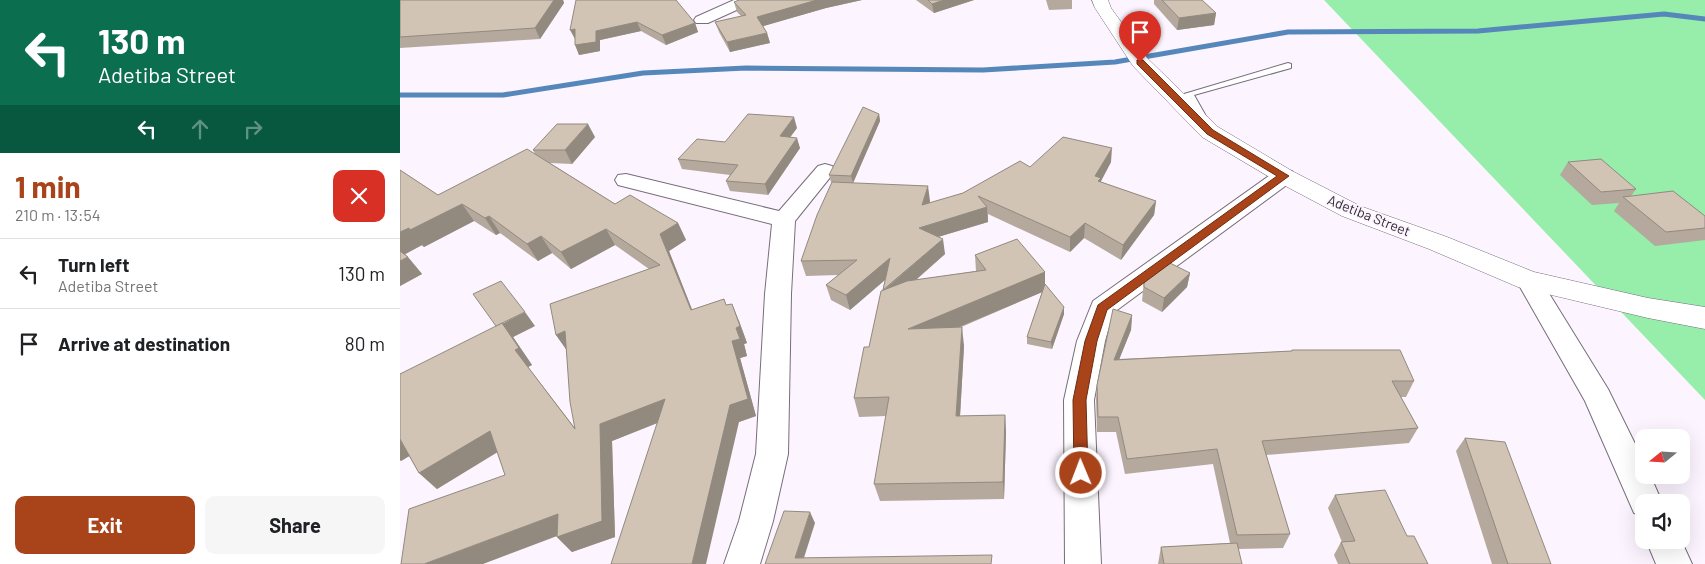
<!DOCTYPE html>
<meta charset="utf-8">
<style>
:root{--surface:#fff;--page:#f6f6f6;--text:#202124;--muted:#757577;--line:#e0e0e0;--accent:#a9431a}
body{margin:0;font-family:Barlow,sans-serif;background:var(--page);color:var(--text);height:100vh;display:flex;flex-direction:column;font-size:19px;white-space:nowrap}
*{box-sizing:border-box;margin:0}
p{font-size:16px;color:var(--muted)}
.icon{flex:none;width:28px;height:28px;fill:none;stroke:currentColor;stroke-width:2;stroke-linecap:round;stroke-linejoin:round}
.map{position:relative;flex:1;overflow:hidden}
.sheet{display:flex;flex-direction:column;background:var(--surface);width:400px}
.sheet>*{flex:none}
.guide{background:#0b6e4f;color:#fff;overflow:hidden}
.needle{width:32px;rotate:252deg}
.tools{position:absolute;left:1235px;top:429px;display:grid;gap:10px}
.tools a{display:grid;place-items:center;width:55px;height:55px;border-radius:10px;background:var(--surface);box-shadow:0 5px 20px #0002;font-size:25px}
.pin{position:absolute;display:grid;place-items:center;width:42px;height:42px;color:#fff;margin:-51px -21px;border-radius:50% 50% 50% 0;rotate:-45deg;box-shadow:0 0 5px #0007}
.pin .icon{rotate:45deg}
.me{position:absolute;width:55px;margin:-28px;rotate:359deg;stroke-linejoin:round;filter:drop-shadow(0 0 4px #0008)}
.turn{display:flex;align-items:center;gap:18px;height:105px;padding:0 15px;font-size:22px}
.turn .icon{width:65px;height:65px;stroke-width:2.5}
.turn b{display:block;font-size:35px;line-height:42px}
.lanes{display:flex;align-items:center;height:48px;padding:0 15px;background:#0003;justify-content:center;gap:25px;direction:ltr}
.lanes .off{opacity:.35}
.round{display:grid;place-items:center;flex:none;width:52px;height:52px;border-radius:10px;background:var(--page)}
.overview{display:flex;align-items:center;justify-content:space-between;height:85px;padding:0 15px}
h1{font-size:30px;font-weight:700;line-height:38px;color:var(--accent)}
.button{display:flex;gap:10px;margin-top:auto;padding:10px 15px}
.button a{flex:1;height:58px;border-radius:10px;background:var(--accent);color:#fff;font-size:20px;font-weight:700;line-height:58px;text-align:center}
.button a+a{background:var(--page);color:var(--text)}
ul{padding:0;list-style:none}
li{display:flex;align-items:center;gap:15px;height:70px;padding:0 15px;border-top:1px solid var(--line)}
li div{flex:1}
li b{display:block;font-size:19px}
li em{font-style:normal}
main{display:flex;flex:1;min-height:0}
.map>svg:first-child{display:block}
.green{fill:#97edaa}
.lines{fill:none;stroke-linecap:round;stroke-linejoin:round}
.stream{stroke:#5687ba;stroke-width:5}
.service-casing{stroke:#786d7b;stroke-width:2}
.minor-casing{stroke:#786d7b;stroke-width:2}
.tertiary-casing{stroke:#786d7b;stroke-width:1}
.service{fill:#fff;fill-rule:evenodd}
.minor{fill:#fff;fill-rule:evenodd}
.tertiary{fill:#fff;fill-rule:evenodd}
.wall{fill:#b4a99c}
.shaded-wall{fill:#92897f}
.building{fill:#d1c4b5;stroke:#92897f}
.route{fill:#a9431a;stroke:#6e2c11}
.labels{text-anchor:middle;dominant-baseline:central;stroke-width:4;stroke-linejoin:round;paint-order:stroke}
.street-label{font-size:14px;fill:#302b31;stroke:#fcf4fe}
</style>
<main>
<section class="sheet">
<div class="guide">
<div class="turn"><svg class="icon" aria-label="left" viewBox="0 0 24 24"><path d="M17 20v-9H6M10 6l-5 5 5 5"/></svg><div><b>130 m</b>Adetiba Street</div></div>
<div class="lanes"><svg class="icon" aria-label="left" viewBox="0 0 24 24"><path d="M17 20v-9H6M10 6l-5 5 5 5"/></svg><svg class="icon off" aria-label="ahead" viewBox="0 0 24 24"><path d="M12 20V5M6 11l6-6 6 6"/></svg><svg class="icon off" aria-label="right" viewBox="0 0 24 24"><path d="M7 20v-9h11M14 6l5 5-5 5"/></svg></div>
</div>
<div class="overview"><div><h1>1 min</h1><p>210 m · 13:54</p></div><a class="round" style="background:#d93025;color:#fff"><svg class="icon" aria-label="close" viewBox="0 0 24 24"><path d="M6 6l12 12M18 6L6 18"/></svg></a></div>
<ul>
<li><svg class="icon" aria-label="left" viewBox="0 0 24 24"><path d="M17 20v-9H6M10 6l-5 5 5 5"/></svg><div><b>Turn left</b><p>Adetiba Street</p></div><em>130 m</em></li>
<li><svg class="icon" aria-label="arrive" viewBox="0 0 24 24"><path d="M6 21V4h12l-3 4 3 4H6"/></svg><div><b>Arrive at destination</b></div><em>80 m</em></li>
</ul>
<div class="button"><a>Exit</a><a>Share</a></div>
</section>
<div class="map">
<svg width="1305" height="564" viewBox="0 0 1305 564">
<rect width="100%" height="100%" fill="#fcf4fe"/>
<path class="green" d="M924 0H1305V400Z"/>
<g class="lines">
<path class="stream" d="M0 95H103L243 73 346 68 583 70 715 62 888 32 1078 31 1264 14 1305 19"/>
<defs>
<path id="service" d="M888 63 891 64V68L794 95 807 118 805 120H799L784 94Z"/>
<g id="minor">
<path d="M334 0H354L352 3 308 23H296L294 20 296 17Z"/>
<path d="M425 164 432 166 436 170 395 221 391 294 388 454 373 521 360 564H324L339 521 356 454 365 294 372 224 218 185 215 180 218 175 226 174 379 211 418 166Z"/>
<path d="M884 170 892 171 895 176 892 181 713 313 705 341 694 400 701 564H665L664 400 677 341 693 301 876 171Z"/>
<path d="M1128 271 1137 274 1208 389 1244 462V475H1250L1262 502H1244V516L1234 513 1185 401 1116 280 1119 274Z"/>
<path d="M1246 540H1281L1292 564H1256Z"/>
</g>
<path id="tertiary" d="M692 0H708L711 8 747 58 818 127 892 171 960 206 1047 237 1134 272 1248 298 1305 307V329L1248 318 1118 287 1029 249 942 216 876 181 802 137 733 66 695 8Z"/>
</defs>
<use href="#service" class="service-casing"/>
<use href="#minor" class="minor-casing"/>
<use href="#tertiary" class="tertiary-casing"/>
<use href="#service" class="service"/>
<use href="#minor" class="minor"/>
<use href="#tertiary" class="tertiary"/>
</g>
<g class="wall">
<path d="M0 0H163L164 3 140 39 0 48Z"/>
<path d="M176 0 295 23 298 32 266 45 241 31 200 40V51L179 55 175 39Z"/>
<path d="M339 0H462L426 8 363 26 367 33 370 43 330 52 319 32 315 22 341 16 337 12 334 2Z"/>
<path d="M516 0H574L534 13Z"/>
<path d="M646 0H672V9L649 10Z"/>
<path d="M754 0H802L816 13 814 25 777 30 754 4Z"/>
<path d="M479 114 480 121 453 183 431 182 429 175Z"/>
<path d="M397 128 390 137 400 148 368 195 330 191 326 181 330 175 282 169 278 159 325 142Z"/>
<path d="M195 137 172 164 150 163 215 204 278 223 286 240 269 251 292 310 324 299 326 305 339 321 347 343 344 344 347 356 340 358 356 416 339 422 257 423 212 441 215 537 172 552 157 537V536L105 475 97 452 37 489 19 473 9 456 1 461 0 460V374L135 326 113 337 132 365 128 367 175 428 166 349 156 335 249 269 215 245 171 269 152 253 138 261 100 233 96 235 74 221 24 247 22 245 5 254 22 274 0 286V170L38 195 135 154 133 150Z"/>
<path d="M711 162 701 181V182L756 201 754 215 721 260 684 238 670 252 588 214V222L538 237 545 254 516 280 576 271 575 255 645 272V285L664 314 652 349 627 344V337L642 292 559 328 564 346 560 416 605 415 606 433 604 499 480 501 474 484 486 416 459 417 454 398 469 347 485 280 450 310 431 300 426 285 438 275 406 276 401 261 530 201V203L563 193 630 167Z"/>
<path d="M1168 162 1236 189 1231 196 1305 216V240L1255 246 1214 211 1219 203 1192 205 1160 175Z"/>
<path d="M790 273 787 287 762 312 742 301 744 280Z"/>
<path d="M732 315 731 330 719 359 891 351 892 350 1014 381 1006 397H1001L1018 428 1009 443 866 455 890 534 883 548 838 549 842 564H758L761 547 830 543 813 464 725 474 716 432H697L696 400 697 385Z"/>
<path d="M1065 438 1151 564H1092L1056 451Z"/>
<path d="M935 495 1007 536 1028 564H938L934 555 941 542H942L928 508Z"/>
</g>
<g class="shaded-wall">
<path d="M154 0H163L164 3 140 39 135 28Z"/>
<path d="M417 0H462L426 8 360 27 357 17Z"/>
<path d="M544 0H574L534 13 532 4Z"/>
<path d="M816 13 814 25 777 30 779 18Z"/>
<path d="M237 22 241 31 200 40V51L179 55 175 45 196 31Z"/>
<path d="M295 23 298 32 266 45 262 35Z"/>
<path d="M175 29 180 39H175L170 30Z"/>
<path d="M367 33 370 43 330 52 327 42Z"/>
<path d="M479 114 480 121 453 183 451 176Z"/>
<path d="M394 117 397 128 383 147 380 136Z"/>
<path d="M188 124 195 137 172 164 165 150Z"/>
<path d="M397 138 400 148 368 195 365 184Z"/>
<path d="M712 148 711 162 701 181 700 193 695 176Z"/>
<path d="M528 186 530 201 525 220 522 205Z"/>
<path d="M756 201 754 215 721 260 723 245Z"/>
<path d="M62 204 74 221 24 247 22 245 0 257V232Z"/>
<path d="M587 207 588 222 521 242 519 228Z"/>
<path d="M89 216 100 233 96 235 85 218Z"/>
<path d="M278 223 286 240 269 251 299 327 291 310 260 234Z"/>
<path d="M685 223 684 238 670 252V237Z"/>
<path d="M206 229 215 245 171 269 161 252Z"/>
<path d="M141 236 152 253 138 261 127 244Z"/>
<path d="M543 239 545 254 486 306 483 291Z"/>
<path d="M8 257 22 274 0 286V261Z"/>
<path d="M490 258 493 273 450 310 446 295Z"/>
<path d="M645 272V291L511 347 508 329Z"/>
<path d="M790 273 787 287 762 312 764 298Z"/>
<path d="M332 304 339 321 347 343 344 344 347 356 340 358 356 416 339 422 306 564H292L332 341 336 328Z"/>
<path d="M664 307V314L652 349 651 342Z"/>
<path d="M125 312 135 326 113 337 132 365 128 367 188 446 115 350 96 327Z"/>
<path d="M732 315 731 330 713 375 714 360Z"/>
<path d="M562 327 564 346 559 434 556 416Z"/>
<path d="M165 331 168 352 156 335Z"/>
<path d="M265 399 275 416 212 441 215 537 172 552 157 537 200 424Z"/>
<path d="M605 415 606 433 604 499 603 482Z"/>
<path d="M90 431 106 447 37 489 19 473Z"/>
<path d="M0 437 16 452 1 461 0 460Z"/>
<path d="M410 512 415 523 402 564 395 558Z"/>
<path d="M158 514 173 530 83 564H24Z"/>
</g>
<g class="building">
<path d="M0 0H154L135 28 0 37Z"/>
<path d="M176 0H276L295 23 262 35 237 22 196 31V42L175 45V29L170 30Z"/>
<path d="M339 0H417L357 17 367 33 327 42 315 22 346 15 334 2Z"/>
<path d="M528 0H544L532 4Z"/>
<path d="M762 0H802L816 13 779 18Z"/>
<path d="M463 107 479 114 451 176 429 175Z"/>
<path d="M348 114 394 117 380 136 397 138 365 184 326 181 338 165 278 159 297 139 325 142Z"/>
<path d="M157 124H188L165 150H133Z"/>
<path d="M663 137 712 148 695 176 701 178 698 181 756 201 723 245 685 223 670 237 578 196 587 207 519 228 543 239 483 290 490 258 446 295 426 285 457 260 401 261 417 215 432 182 528 186 522 205 563 193 620 161 630 167Z"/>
<path d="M127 149 215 204 230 195 278 223 260 234 291 310 324 299 326 305 332 304 340 326 336 328 340 339 332 341 348 399 330 405 292 564H211L265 399 200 424 202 521 157 537 158 514 24 564H1L9 509 105 475 90 431 19 473 0 439V374L102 323 119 348 115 350 175 429 170 402 165 331 156 335 150 304 260 265 206 229 161 252 141 236 127 244 89 216 85 218 62 204 10 230 9 228 0 232V170L38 195Z"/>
<path d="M1201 159 1236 189 1201 192 1168 162Z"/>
<path d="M1273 191 1305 216V228L1266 232 1223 197Z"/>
<path d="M617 239 645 272 508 329 562 327 556 416 605 415 603 482 474 484 489 397 454 398 464 347H469L481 291 507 281 586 270 575 255Z"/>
<path d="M0 251 8 257 0 261Z"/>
<path d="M768 262 790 273 764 298 744 287V280Z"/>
<path d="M101 281 125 312 96 326 73 294Z"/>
<path d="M645 284 664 307 651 342 627 337Z"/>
<path d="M713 309 732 315 714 360 892 351V350H1000L1014 381H992L1018 428 862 441 890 534 837 535 817 449 727 459 718 417H698L697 385Z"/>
<path d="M1065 438 1105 442 1151 564H1108Z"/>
<path d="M985 490 1007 536H1014L1028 564H950L941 542 955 541 935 495Z"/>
<path d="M384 511 410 512 395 558 592 555 591 564H365Z"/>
<path d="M837 543 842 564H764L761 547Z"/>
</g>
<path class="route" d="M737 60H743L813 130 889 176 707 310 697 341 686 400 688 473 686 477 681 479 676 477 674 473 673 400 685 341 698 305 877 176 807 134 737 64Z"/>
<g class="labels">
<g class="street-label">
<text transform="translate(969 215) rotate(22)">Adetiba Street</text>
</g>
</g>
</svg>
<div class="tools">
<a><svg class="needle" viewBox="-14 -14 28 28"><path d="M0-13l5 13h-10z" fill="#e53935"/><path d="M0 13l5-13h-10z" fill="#757577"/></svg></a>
<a><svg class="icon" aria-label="sound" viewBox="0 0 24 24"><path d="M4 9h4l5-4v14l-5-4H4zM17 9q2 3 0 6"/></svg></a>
</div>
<div class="pin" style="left:740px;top:62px;background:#d93025"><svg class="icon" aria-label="arrive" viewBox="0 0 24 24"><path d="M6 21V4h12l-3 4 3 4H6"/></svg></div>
<svg class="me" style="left:681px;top:473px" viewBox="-20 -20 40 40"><circle r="17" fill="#a9431a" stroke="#fff" stroke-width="3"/><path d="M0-11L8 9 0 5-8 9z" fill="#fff"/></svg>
</div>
</main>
